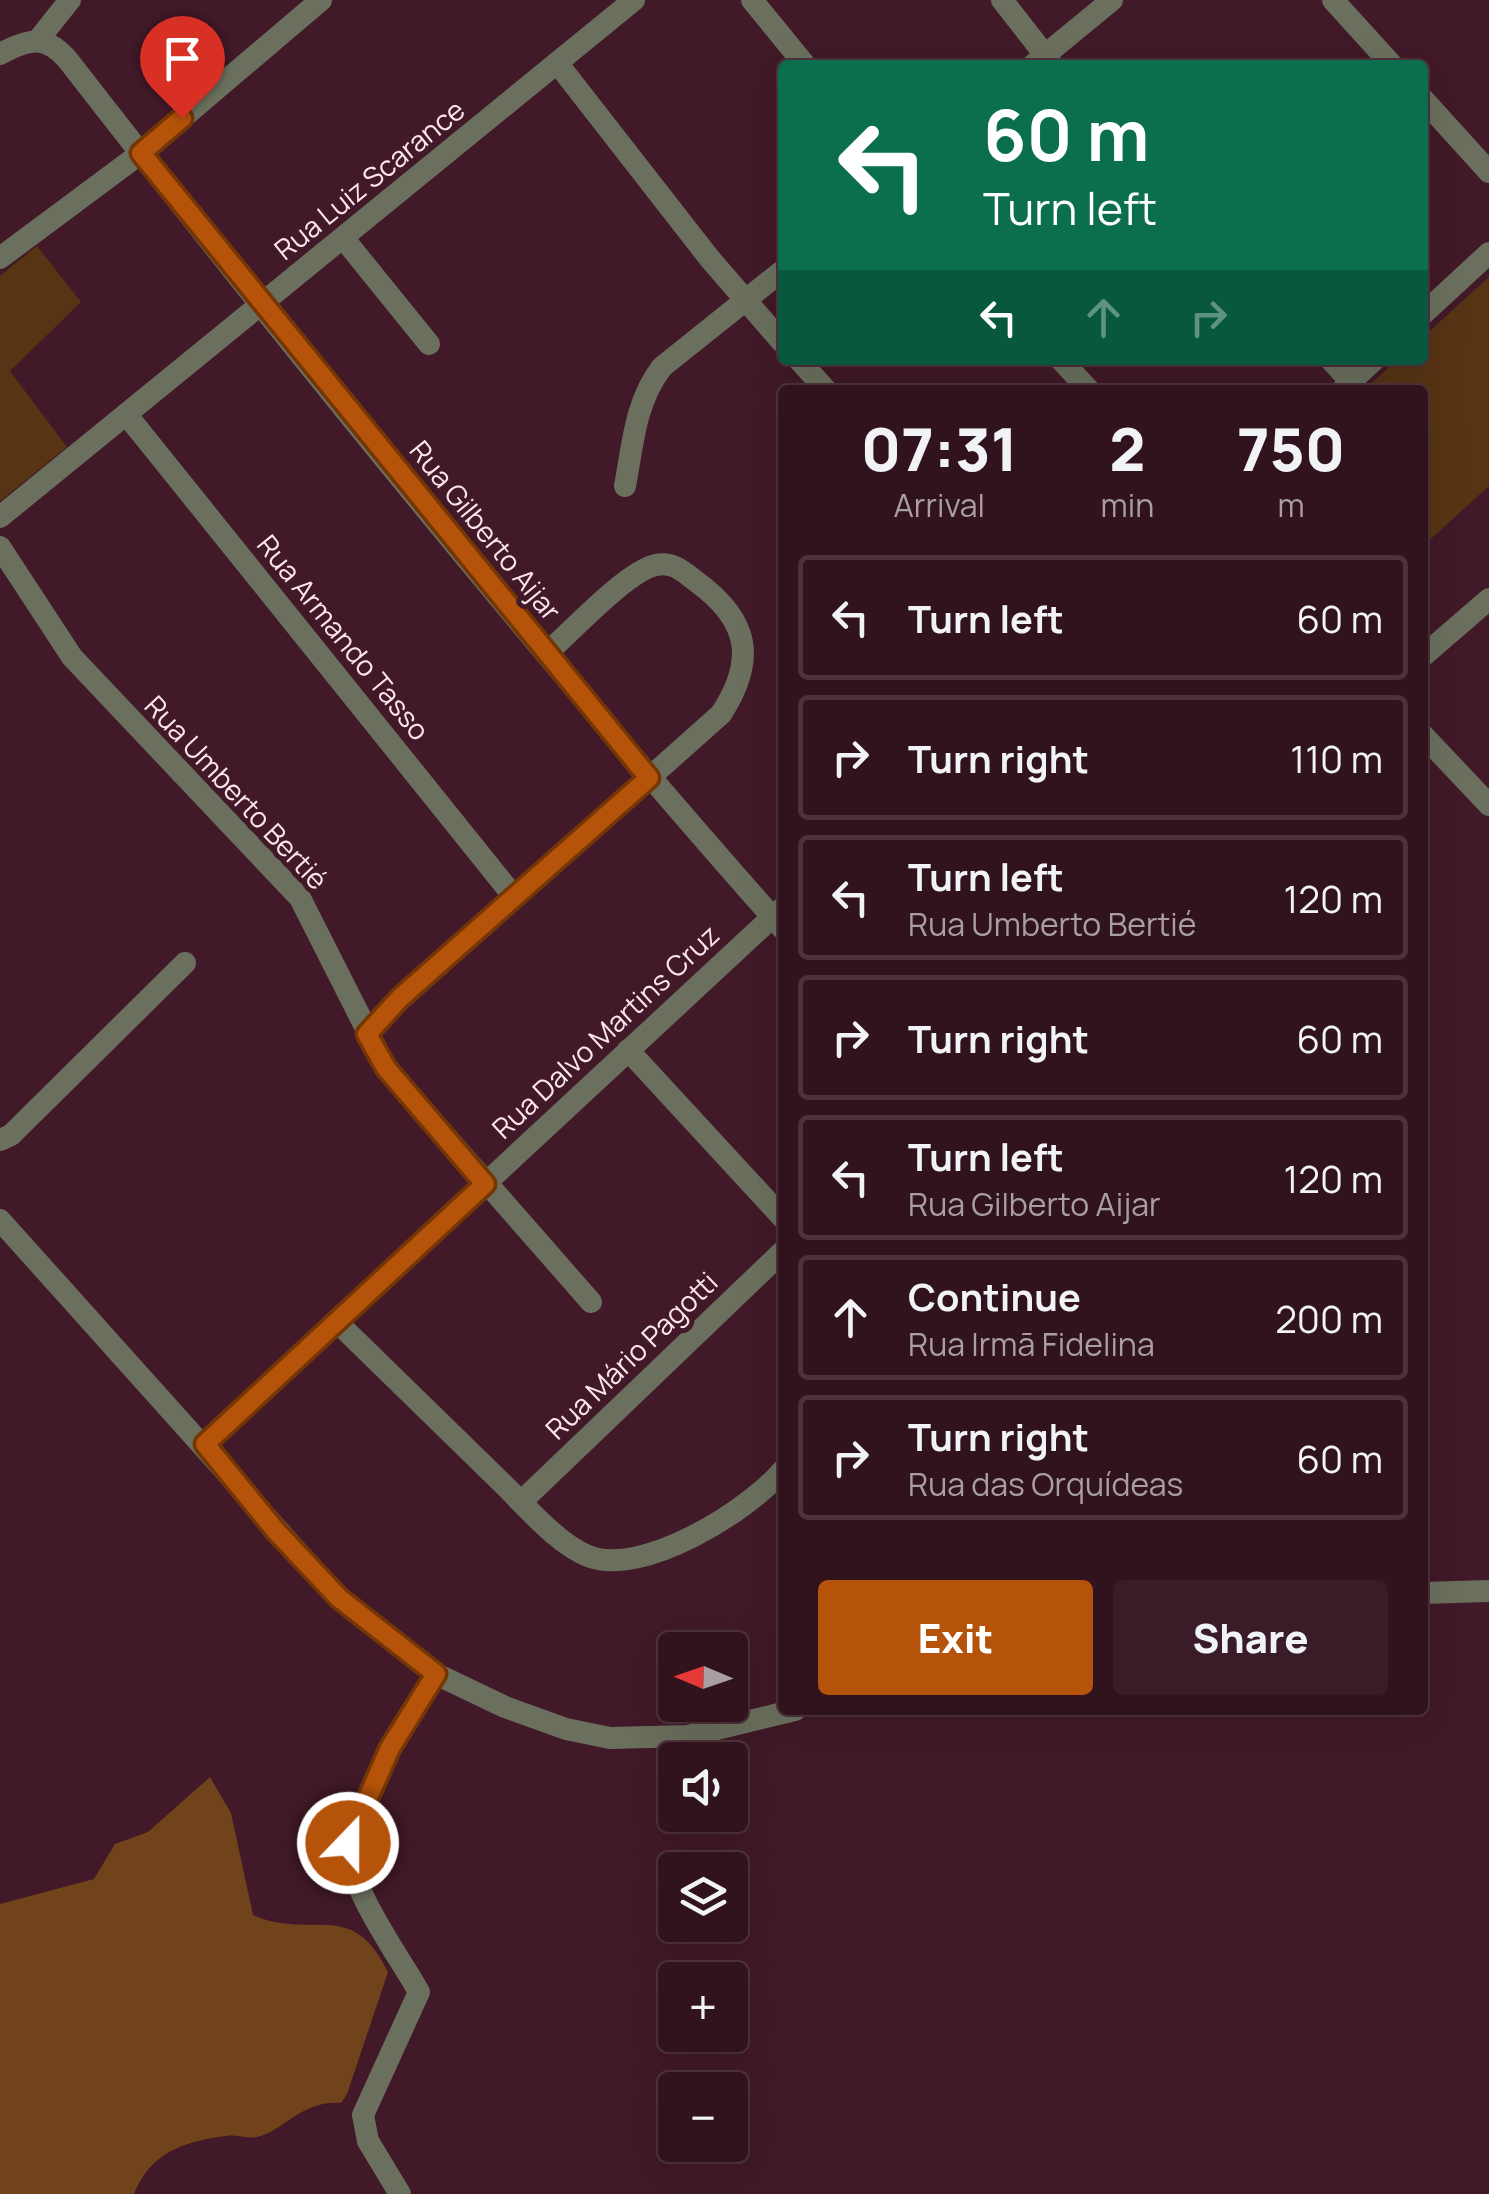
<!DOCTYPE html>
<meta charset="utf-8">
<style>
:root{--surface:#31131e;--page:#391c27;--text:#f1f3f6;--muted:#a89ea4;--line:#4c323c;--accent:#b45309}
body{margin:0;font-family:Manrope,sans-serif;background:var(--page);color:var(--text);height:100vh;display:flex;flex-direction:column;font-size:38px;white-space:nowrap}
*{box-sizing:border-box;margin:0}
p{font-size:32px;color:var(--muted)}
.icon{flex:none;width:55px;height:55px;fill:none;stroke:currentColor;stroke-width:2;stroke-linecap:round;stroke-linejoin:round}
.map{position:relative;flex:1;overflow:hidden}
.side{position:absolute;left:778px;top:385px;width:650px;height:1330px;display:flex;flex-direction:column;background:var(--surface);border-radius:10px;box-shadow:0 10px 40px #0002,0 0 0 2px var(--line)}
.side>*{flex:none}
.top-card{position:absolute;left:778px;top:60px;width:650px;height:305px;border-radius:10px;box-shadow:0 10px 40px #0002,0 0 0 2px var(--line);background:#0b6e4f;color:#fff;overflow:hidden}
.needle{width:65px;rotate:272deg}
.controls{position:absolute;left:658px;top:1632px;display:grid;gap:20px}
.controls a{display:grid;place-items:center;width:90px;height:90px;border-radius:10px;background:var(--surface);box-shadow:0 10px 40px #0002,0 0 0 2px var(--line);font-size:50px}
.pin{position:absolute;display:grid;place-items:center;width:85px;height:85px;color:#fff;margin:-102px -42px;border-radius:50% 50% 50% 0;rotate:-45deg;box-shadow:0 0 10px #0007}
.pin .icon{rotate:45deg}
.me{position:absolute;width:110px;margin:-55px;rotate:22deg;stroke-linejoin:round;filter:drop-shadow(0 0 8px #0008)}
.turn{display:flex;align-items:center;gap:35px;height:210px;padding:0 40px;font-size:45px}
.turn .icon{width:130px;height:130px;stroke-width:2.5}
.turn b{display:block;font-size:70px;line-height:85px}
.lanes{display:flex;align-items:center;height:95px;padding:0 40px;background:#0003;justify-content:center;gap:50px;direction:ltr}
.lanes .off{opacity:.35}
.eta{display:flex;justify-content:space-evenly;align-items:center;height:170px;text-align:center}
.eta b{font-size:60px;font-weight:800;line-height:70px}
.action{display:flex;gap:20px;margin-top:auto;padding:20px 40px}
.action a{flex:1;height:115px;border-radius:10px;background:var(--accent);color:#fff;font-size:40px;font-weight:800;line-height:115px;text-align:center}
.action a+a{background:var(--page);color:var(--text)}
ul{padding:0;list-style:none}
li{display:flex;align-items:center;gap:30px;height:125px;margin:0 20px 15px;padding:0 20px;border:5px solid var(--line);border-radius:10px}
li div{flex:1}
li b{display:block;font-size:38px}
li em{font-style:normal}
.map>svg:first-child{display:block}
.green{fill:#573414}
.forest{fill:#71431a}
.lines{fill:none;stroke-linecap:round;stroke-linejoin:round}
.minor{stroke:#6b705e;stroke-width:22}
.route-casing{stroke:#753606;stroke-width:25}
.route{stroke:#b45309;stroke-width:18}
.labels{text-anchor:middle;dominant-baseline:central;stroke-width:10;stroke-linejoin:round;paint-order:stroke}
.street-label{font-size:28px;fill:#fce5eb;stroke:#411928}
</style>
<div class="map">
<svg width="1489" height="2194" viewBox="0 0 1489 2194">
<rect width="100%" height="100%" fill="#411928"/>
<g class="green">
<path d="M37 246 81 302 10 371 67 447 0 501V276Z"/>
<path d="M1489 277V486L1423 546 1422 390H1364L1397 360H1422L1423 337Z"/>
</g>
<path class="forest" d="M210 1777 231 1813 253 1915C313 1941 352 1897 388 1972L347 2094 341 2103C301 2100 283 2132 257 2137 247 2139 236 2134 226 2136 184 2141 150 2153 134 2194H0V1904L94 1879 115 1844 148 1832Z"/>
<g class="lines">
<g class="minor">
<path d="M752 0 805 65"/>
<path d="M1002 0 1052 64"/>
<path d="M1333 0 1392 65"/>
<path d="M38 40 70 0"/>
<path d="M0 54C28 39 45 34 67 59 297 355 534 648 782 928"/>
<path d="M558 64 710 259 782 342"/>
<path d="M1033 65 1112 0"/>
<path d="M1422 98 1489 172"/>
<path d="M344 239 429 344"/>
<path d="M0 258 141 153 321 0"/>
<path d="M1422 315 1489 253"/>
<path d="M799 360 826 390"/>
<path d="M1061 360 1089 390"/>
<path d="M1331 360 1351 382"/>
<path d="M1342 390 1374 360"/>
<path d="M126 414 515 898"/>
<path d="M625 486C633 444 635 402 662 367L782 271"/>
<path d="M0 517 634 0"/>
<path d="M0 547 72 657 300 898 386 1068 591 1302"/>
<path d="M1422 657 1489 599"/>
<path d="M1422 734 1489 805"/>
<path d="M367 1033 401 999 721 714C756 660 750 621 697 582 684 572 673 561 656 565 627 571 572 631 548 652"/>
<path d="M628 1050 782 1217"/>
<path d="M0 1140 11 1135 185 963"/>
<path d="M0 1220 339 1598 436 1674 505 1707 566 1729 610 1738 688 1736 795 1710"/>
<path d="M336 1321C391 1375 446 1428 501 1482 525 1505 556 1543 588 1556 642 1578 749 1510 782 1471"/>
<path d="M205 1444 781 909"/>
<path d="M521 1502 782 1252"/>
<path d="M1422 1593 1489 1591"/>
<path d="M400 2194 368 2141 363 2115 419 1992C397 1953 348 1887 348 1843L389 1748 436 1674"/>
</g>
</g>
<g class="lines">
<defs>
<path id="route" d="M182 118 141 153 649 778 400 998 367 1034 386 1068 485 1184 205 1444 276 1531 339 1598 436 1674 390 1748 348 1843"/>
</defs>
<use href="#route" class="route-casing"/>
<use href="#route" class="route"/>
</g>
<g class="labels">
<g class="street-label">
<text transform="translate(369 179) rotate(-39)">Rua Luiz Scarance</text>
<text transform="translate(486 530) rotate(51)">Rua Gilberto Aijar</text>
<text transform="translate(344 637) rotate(51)">Rua Armando Tasso</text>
<text transform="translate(237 792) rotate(47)">Rua Umberto Bertié</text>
<text transform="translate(605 1031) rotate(-43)">Rua Dalvo Martins Cruz</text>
<text transform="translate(631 1355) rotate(-44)">Rua Mário Pagotti</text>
</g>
</g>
</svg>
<div class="controls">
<a><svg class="needle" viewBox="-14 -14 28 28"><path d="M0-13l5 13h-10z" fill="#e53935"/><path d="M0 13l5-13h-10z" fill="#a89ea4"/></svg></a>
<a><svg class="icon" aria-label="sound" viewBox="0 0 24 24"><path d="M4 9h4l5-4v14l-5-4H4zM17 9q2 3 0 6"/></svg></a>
<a><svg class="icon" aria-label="layers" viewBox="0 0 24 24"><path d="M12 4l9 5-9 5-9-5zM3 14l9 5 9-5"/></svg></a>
<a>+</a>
<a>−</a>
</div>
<div class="pin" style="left:182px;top:118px;background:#d93025"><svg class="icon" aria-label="arrive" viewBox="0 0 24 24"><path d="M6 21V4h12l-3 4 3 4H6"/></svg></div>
<svg class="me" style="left:348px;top:1843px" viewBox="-20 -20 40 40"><circle r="17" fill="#b45309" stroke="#fff" stroke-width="3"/><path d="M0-11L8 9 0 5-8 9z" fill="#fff"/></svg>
<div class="top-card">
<div class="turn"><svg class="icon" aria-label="left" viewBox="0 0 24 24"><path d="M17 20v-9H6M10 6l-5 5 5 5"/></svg><div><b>60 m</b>Turn left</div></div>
<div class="lanes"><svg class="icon" aria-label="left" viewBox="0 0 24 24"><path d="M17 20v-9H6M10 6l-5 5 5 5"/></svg><svg class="icon off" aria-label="ahead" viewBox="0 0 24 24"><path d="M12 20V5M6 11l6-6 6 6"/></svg><svg class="icon off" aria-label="right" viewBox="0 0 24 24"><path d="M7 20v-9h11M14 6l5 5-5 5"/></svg></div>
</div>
<section class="side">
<div class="eta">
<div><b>07:31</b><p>Arrival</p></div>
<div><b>2</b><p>min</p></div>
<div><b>750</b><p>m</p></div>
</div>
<ul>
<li><svg class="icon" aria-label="left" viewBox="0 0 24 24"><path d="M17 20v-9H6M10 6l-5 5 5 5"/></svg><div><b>Turn left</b></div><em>60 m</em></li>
<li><svg class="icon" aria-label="right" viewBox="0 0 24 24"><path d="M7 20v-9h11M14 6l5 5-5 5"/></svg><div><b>Turn right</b></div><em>110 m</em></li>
<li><svg class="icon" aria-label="left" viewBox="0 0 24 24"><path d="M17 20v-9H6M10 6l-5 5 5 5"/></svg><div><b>Turn left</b><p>Rua Umberto Bertié</p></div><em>120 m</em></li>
<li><svg class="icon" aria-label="right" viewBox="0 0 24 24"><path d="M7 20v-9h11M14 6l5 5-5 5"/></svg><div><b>Turn right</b></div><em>60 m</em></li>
<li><svg class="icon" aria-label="left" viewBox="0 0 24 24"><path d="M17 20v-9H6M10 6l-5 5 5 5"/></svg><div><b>Turn left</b><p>Rua Gilberto Aijar</p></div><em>120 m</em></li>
<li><svg class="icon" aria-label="ahead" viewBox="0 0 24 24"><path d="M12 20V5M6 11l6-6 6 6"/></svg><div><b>Continue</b><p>Rua Irmã Fidelina</p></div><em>200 m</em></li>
<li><svg class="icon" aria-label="right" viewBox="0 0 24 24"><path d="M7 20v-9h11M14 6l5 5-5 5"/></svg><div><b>Turn right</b><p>Rua das Orquídeas</p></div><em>60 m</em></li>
</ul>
<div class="action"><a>Exit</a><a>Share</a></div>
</section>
</div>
